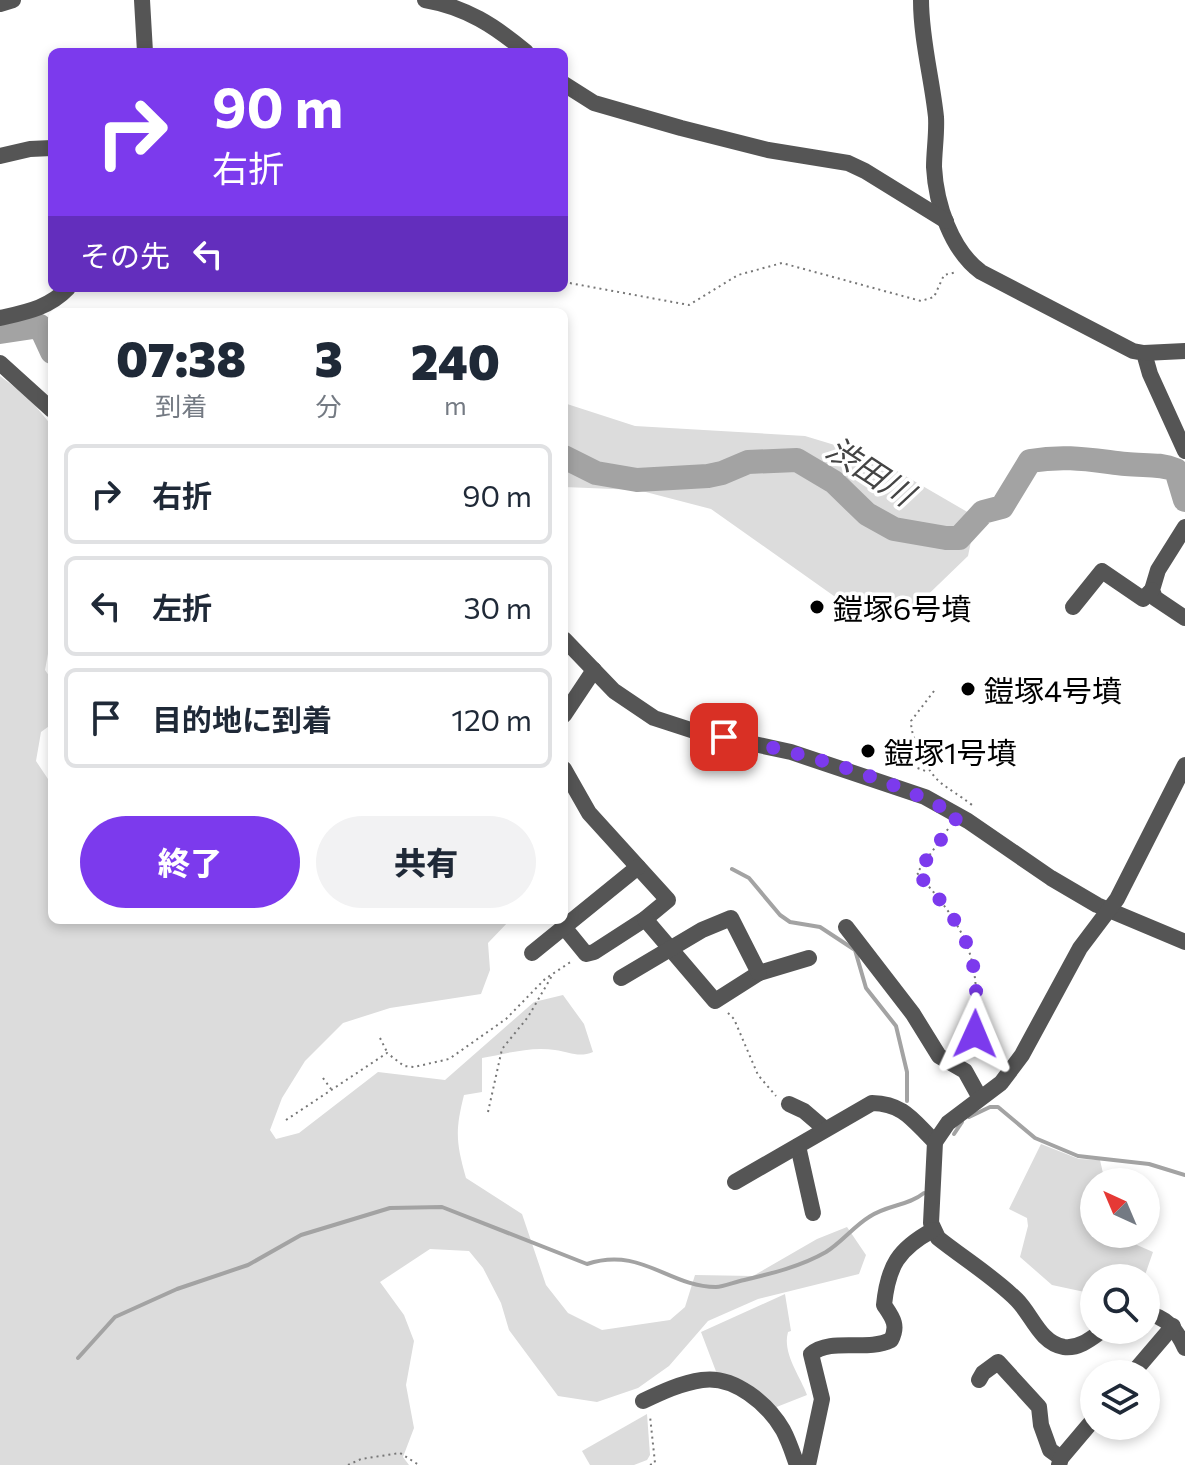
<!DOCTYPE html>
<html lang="ja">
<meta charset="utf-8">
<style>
:root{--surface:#fff;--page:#f2f2f3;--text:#1f2937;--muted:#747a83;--line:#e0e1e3;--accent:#7c3aed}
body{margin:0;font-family:Commissioner,"Noto Sans JP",sans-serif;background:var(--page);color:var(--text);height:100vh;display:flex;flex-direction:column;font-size:30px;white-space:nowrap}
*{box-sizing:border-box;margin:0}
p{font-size:26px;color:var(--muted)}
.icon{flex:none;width:44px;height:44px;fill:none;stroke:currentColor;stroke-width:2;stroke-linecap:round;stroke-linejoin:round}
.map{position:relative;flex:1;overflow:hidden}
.panel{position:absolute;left:48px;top:308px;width:520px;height:616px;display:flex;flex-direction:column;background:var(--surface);border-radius:12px;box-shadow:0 4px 12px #0003}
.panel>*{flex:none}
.hud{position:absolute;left:48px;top:48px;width:520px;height:244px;border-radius:12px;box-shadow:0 4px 12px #0003;background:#7c3aed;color:#fff;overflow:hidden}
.needle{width:52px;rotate:316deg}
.controls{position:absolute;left:1080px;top:1168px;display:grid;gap:16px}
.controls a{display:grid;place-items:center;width:80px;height:80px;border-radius:50%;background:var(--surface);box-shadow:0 4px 12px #0003;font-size:40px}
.pin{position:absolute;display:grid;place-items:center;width:68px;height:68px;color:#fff;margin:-34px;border-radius:16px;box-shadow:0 4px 12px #0006}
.me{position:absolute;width:88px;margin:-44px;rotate:1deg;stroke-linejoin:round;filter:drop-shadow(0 0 6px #0008)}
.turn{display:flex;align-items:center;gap:28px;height:168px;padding:0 32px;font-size:36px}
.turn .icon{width:104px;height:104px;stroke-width:2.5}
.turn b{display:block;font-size:56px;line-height:68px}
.then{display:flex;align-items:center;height:76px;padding:0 32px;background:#0003;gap:16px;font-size:30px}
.eta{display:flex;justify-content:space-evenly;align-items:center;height:136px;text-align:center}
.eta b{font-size:48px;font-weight:800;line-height:56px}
.cta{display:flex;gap:16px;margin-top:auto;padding:16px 32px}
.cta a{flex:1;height:92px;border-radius:48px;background:var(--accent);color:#fff;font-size:32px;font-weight:800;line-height:92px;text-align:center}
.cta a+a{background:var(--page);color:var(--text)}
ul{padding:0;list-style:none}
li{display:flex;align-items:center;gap:24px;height:100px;margin:0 16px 12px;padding:0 16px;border:4px solid var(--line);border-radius:12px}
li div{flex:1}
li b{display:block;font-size:30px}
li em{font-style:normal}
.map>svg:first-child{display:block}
.green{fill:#dcdcdc}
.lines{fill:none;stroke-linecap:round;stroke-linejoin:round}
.stream{stroke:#a3a3a3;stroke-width:4}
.river{stroke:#a3a3a3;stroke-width:24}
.path{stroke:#777;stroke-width:2;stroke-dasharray:2 4;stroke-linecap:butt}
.minor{stroke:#555;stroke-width:16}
.route{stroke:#7c3aed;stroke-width:14;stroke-dasharray:0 25.2}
.poi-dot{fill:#000;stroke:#fff;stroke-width:3}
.labels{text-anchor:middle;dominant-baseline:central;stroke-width:7;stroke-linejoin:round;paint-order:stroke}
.poi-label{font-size:30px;fill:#000;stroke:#fff;text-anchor:start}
.water-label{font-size:32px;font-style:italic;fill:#444;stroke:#fff}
</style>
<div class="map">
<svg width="1185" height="1465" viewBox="0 0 1185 1465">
<rect width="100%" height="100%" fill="#fff"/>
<g class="green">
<path d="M0 376 28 397 52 426V632L45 670 52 680V724L41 732 36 761 52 785V920H510L488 943 490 970 481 994 390 1008 343 1023 305 1061 282 1098 270 1130 276 1139 299 1133 378 1072 445 1080 534 1002 563 995 584 1024 593 1052C579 1058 569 1052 555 1050 531 1046 505 1054 482 1058V1092L464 1095C455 1131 456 1142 466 1178L522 1214 546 1285 568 1313 602 1330 670 1320 685 1307 695 1275 753 1276 817 1239 847 1227 866 1255 859 1274 758 1299 708 1321 669 1366 638 1388 597 1402 558 1396 509 1330 501 1303 483 1268 469 1251 430 1249 380 1282 404 1315 414 1341 406 1385 414 1428 403 1457 409 1465H0Z"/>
<path d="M564 403 635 426 805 436 871 456 976 517 968 556 910 612 865 618 711 509 638 490 564 487Z"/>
<path d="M1041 1144 1079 1159 1100 1160 1105 1182H1094V1234H1126L1137 1245 1153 1252 1144 1278H1094V1294L1052 1285 1020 1257 1028 1226 1027 1218 1009 1209Z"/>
<path d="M785 1294 791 1331 788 1332C782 1353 800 1376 807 1395L774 1408C762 1391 737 1376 717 1374L701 1332Z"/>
<path d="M647 1414 650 1455 647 1460 634 1465H590L582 1451Z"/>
</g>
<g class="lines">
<g class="stream">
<path d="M732 869 749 878 780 915 790 922 820 927 855 950 866 988 896 1026 907 1072V1101"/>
<path d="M969 1117 990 1107H998L1035 1138 1078 1156 1149 1164 1185 1175"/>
<path d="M954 1134 962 1122"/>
<path d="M78 1358 115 1317 177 1289 248 1265 301 1235 390 1208 442 1207 587 1264C641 1246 669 1287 716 1287 723 1287 732 1283 740 1281 769 1274 800 1267 826 1252 842 1242 853 1227 869 1217 886 1205 908 1206 924 1193"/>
</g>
<g class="river">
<path d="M0 332 40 326 52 352"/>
<path d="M564 457 596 473 637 480 708 476 722 473 748 462 797 460 834 482 867 514 894 529 946 538H959L983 512 1002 507 1030 461C1066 455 1090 460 1126 464 1144 466 1159 463 1176 470L1185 500"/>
</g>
<g class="path">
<path d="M564 282 689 305 738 275 782 263 921 301 934 297 944 275 957 272"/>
<path d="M934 691 911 721C911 732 915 741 920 752 935 786 945 784 972 805"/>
<path d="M884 755 928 772"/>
<path d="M948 829 917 873C979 942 980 968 974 1058"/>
<path d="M728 1013 734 1019 758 1075 776 1096"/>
<path d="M380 1038 387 1052"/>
<path d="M323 1078 331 1089"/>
<path d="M488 1112 502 1049 528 1017 553 974"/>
<path d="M286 1120 387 1053 404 1066 414 1067 449 1059 506 1019 545 979 572 961"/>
<path d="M348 1465 361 1459 400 1453 419 1465"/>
<path d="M650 1465 655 1463 650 1416"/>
</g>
<g class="minor">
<path d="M142 0 145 52"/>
<path d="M425 0C466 7 495 26 526 52"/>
<path d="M921 0C921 39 932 79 936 117 937 134 934 151 934 167 936 204 951 250 981 272L1133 351 1144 353 1150 374 1185 451"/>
<path d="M0 4 13 0"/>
<path d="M564 84 594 103 681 128 768 150 848 163 865 171 946 221"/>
<path d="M0 156 30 149 52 148"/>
<path d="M0 318C26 312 49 308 68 288"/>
<path d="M1144 353 1185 351"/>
<path d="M0 363 52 410"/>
<path d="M1185 527 1158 570 1152 590 1155 598 1185 618"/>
<path d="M1073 607 1102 571 1143 599 1152 590"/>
<path d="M564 639 614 691 654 718 694 731 791 752 925 797 968 821 1051 878 1097 905 1185 942"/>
<path d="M564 715 594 670"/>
<path d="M564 769 589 813 668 900 645 919 594 952 586 954 564 927"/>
<path d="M645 919 715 1001 759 973 809 958"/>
<path d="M846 927 913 1014 939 1056 965 1071 980 1098"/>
<path d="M532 953 638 867"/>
<path d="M621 978 702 930 731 918 759 973"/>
<path d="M789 1104 804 1111 825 1129"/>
<path d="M798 1146 813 1213"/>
<path d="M735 1182 872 1103C905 1104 913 1121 935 1142"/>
<path d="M1146 1313C1167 1317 1176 1329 1185 1348"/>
<path d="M1103 1330C1092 1338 1079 1349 1064 1347 1040 1343 1032 1315 1017 1300 994 1277 963 1258 938 1238L931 1223 935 1142 948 1123 1001 1083 1022 1055 1080 948 1117 899 1185 765"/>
<path d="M1132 1374 1173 1326"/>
<path d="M979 1380 983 1373 998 1362 1039 1407 1041 1425 1050 1450 1061 1458"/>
<path d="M643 1401C662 1392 681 1383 702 1380 734 1375 768 1404 783 1430 789 1441 793 1454 797 1465"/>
<path d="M808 1465 822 1399 811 1354C831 1337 867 1352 891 1340 899 1325 892 1317 884 1305 888 1266 898 1249 933 1230"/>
<path d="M1059 1465 1061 1458 1094 1419"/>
</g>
</g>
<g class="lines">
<path class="route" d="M724 737C804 753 887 776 958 816L917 873C968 930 981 956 975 1034"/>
</g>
<g class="poi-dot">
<circle cx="817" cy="607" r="8"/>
<circle cx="968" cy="689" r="8"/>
<circle cx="868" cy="751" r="8"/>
</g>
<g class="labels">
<g class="poi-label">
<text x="833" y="607">鎧塚6号墳</text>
<text x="984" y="689">鎧塚4号墳</text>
<text x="884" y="751">鎧塚1号墳</text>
</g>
<g class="water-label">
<text transform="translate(871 470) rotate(33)">渋田川</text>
</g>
</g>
</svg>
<div class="controls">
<a><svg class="needle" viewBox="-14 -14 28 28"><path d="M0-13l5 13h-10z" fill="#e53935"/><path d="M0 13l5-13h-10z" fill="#747a83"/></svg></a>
<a><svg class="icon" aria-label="search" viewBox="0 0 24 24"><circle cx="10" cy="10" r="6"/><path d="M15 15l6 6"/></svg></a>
<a><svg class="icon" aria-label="layers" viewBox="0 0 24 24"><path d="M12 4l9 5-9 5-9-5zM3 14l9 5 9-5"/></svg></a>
</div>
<div class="pin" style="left:724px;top:737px;background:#d93025"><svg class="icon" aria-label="arrive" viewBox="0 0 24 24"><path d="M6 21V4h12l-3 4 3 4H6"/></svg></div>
<svg class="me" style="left:975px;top:1034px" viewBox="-20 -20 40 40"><path d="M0-17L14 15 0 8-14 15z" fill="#7c3aed" stroke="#fff" stroke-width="4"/></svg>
<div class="hud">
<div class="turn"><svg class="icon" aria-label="right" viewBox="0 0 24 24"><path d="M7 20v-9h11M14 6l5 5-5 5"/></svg><div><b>90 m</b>右折</div></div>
<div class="then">その先<svg class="icon" aria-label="left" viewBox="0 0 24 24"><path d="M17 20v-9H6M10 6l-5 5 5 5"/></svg></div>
</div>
<section class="panel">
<div class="eta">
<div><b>07:38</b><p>到着</p></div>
<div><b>3</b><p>分</p></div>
<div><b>240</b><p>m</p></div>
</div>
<ul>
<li><svg class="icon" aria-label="right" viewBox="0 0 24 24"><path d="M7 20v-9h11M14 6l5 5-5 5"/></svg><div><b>右折</b></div><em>90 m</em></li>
<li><svg class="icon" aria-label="left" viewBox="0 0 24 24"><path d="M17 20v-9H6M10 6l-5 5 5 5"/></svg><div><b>左折</b></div><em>30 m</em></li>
<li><svg class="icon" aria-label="arrive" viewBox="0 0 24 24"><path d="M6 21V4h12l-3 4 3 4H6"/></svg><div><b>目的地に到着</b></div><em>120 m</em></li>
</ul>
<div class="cta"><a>終了</a><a>共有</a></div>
</section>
</div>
